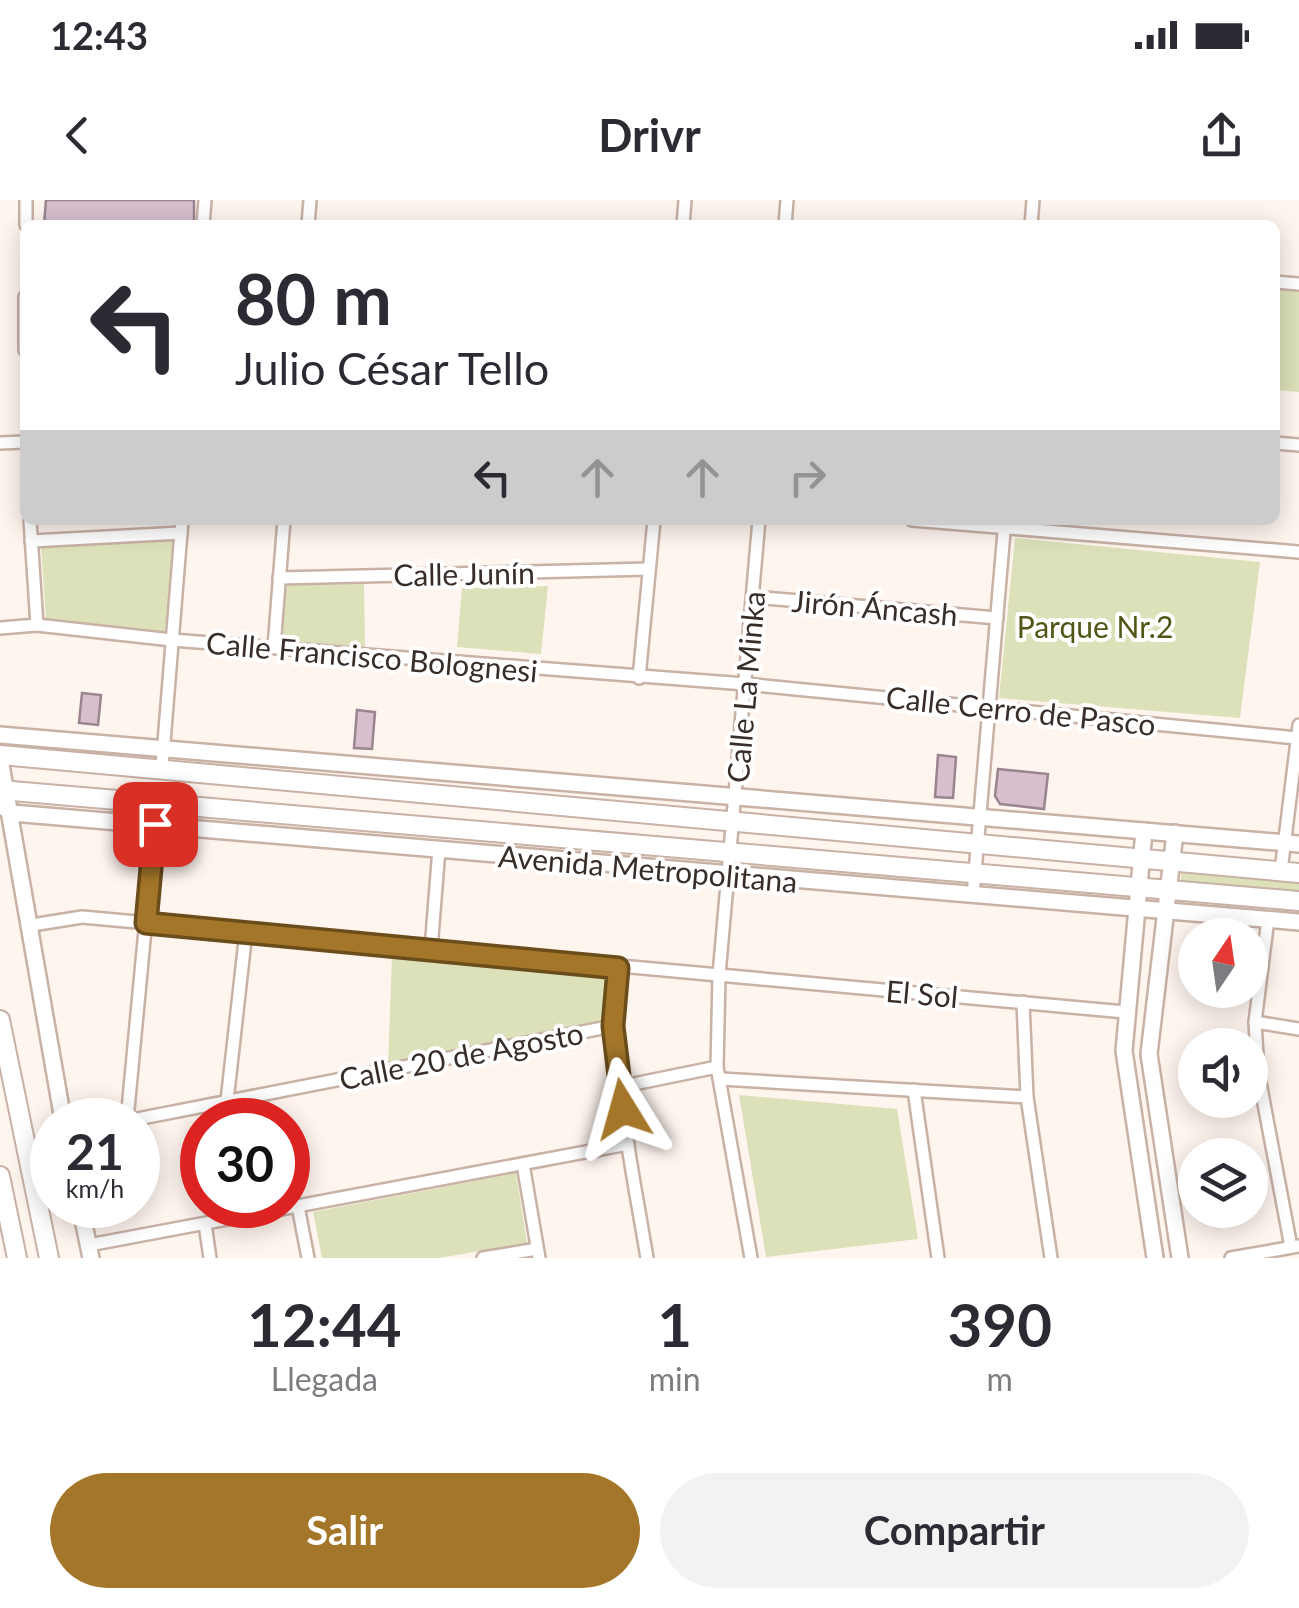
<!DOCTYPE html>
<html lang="es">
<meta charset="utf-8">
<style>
:root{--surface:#fff;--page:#f2f2f3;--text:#2b2b33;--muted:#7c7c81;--accent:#a47629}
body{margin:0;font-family:Lato,sans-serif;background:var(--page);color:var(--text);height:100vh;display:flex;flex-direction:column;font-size:38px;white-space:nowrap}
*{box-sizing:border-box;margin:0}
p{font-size:32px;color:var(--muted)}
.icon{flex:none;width:55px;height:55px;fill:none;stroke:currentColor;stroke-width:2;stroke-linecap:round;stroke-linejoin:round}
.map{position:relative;height:1058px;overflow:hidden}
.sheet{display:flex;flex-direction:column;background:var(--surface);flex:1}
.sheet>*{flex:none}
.top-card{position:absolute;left:20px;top:20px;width:1260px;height:305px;border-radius:15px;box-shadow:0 5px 25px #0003;background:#fff;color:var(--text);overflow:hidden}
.needle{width:65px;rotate:13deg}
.tools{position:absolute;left:1178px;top:718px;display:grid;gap:20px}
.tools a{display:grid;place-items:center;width:90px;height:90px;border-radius:50%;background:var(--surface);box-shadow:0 5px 25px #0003;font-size:50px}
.speed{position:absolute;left:30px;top:898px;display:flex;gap:20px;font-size:50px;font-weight:700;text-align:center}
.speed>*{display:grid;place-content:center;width:130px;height:130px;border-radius:50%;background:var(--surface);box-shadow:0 5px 25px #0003;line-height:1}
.speed small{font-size:25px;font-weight:400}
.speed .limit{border:15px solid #d22;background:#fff;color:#111}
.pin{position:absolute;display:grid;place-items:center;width:85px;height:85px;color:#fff;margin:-42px;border-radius:20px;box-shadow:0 5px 15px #0006}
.me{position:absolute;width:110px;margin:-55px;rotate:352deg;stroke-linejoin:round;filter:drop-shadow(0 0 8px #0008)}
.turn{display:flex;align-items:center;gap:35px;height:210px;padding:0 50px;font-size:45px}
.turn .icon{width:130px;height:130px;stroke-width:2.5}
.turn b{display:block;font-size:70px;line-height:85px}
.lanes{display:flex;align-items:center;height:95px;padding:0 50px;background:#0003;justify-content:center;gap:50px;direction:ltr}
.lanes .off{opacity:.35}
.eta{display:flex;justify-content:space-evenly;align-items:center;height:170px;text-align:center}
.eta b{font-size:60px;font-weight:700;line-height:70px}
.action{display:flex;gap:20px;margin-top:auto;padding:20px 50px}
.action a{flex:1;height:115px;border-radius:60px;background:var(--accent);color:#fff;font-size:40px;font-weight:700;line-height:115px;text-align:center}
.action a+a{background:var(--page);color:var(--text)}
.status{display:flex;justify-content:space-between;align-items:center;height:70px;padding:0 50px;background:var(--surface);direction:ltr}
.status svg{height:28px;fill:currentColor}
header{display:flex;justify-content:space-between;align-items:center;height:130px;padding:0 50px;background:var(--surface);font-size:45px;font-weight:700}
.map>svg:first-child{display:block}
.green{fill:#dce1ba}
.building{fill:#d7bfcd;stroke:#998490;stroke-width:2.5}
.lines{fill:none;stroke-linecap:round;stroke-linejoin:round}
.minor-casing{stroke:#c8b1a5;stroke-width:16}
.tertiary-casing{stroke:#c8b1a5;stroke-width:20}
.primary-casing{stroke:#c8b1a5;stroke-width:22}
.minor{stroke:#fff;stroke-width:11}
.tertiary{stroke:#fff;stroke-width:15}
.primary{stroke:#fff;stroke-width:18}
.route-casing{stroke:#6b4d1b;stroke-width:25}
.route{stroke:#a47629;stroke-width:18}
.labels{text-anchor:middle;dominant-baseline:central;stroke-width:8;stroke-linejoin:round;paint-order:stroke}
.street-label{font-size:30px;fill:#372d29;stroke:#fff}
.park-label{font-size:30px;fill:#515515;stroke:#fff}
</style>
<div class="status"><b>12:43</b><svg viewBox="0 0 49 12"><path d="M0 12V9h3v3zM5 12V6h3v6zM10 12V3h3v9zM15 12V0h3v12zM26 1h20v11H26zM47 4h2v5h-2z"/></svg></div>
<header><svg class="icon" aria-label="back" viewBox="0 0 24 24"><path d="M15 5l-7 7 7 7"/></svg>Drivr<svg class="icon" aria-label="share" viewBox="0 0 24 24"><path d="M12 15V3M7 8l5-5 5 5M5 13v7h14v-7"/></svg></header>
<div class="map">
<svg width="1299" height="1058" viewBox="0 0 1299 1058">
<rect width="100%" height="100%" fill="#fff5ef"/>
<g class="green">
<path d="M1275 90 1299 92V192L1275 190Z"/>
<path d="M1015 338 1260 362 1240 518 999 498Z"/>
<path d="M173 340 165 433 46 420 41 347Z"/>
<path d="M364 384 365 449 281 443 284 389 289 385Z"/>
<path d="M548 386 541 454 457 447 462 388Z"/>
<path d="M1181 673 1299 682V691L1181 681Z"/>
<path d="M392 754 607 773C616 787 612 815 601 827L388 865Z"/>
<path d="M739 895 897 909 918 1039 766 1057Z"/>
<path d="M516 973 527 1043 439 1058H322L313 1012Z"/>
</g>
<g class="building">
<path d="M46 0H194V21L44 25Z"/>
<path d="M82 493 101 495 98 525 79 523Z"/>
<path d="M357 510 375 512 372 549 354 548Z"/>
<path d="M938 555 956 557 953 598 935 597Z"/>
<path d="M998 569 1048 574 1044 609 1000 604 995 596Z"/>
</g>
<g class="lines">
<defs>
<g id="minor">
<path d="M26 25V0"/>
<path d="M203 25 205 0"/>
<path d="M308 25 310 0"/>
<path d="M683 25 685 0"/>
<path d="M785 25 787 0"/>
<path d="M1031 25 1033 0"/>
<path d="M1275 82 1299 84"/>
<path d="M25 97V150"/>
<path d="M0 243 25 242"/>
<path d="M1275 243 1299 245"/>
<path d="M30 320 37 425"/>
<path d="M912 320 1299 352"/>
<path d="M31 341 181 333"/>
<path d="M279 378 649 369"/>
<path d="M753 397 997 418"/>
<path d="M0 428 37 425 172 440 745 484 1297 538"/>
<path d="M274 447 284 320"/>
<path d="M639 478 654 320"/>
<path d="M162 567 182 320"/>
<path d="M1281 671 1299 525"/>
<path d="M973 696 1005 320"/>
<path d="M1268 719 1255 822 1258 872 1291 1047"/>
<path d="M32 725 82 717 1125 812"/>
<path d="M431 749 439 649"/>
<path d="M618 768C609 866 631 961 647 1058"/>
<path d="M1023 802 1027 897 1051 1058"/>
<path d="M1255 822 1299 829"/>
<path d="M721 879 1027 897"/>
<path d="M619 887 717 867"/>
<path d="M914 890 938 1058"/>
<path d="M227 901 246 732"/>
<path d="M127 920 155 624"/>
<path d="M132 920 613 826"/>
<path d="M523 964 539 1058"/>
<path d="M298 1006 308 1058"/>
<path d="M205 1024 210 1058"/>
<path d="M89 1045 628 944"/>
<path d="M483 1058 537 1049"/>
<path d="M751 1058 717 867 719 775 759 320"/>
<path d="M1231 1058 1299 1046"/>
</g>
<g id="tertiary">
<path d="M0 535 1299 644"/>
<path d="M0 559 63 920"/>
<path d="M0 605 12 613 1299 722"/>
<path d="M1144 631 1124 851 1155 1058"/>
<path d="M1175 633 1149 854 1180 1058"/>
<path d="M80 1005 91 1058"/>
</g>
<g id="primary">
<path d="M0 555 1299 673"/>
<path d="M0 590 1299 701"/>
<path d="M0 820 49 1058"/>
<path d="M0 976 17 1058"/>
</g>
</defs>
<use href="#minor" class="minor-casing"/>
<use href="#tertiary" class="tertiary-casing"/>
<use href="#primary" class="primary-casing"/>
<use href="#minor" class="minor"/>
<use href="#tertiary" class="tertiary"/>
<use href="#primary" class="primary"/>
</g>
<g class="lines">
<defs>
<path id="route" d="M155 624 146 723 618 768 613 826 623 909"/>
</defs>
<use href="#route" class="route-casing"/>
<use href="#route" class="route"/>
</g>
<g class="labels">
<g class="street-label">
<text transform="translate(464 373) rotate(-1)">Calle Junín</text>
<text transform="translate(875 407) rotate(5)">Jirón Áncash</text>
<text transform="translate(372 456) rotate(5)">Calle Francisco Bolognesi</text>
<text transform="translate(745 487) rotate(-85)">Calle La Minka</text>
<text transform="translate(1021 510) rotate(6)">Calle Cerro de Pasco</text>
<text transform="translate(648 668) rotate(5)">Avenida Metropolitana</text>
<text transform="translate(922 793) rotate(5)">El Sol</text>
<text transform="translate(461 855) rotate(-11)">Calle 20 de Agosto</text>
</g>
<g class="park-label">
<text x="1095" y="426">Parque Nr.2</text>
</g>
</g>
</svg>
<div class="tools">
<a><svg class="needle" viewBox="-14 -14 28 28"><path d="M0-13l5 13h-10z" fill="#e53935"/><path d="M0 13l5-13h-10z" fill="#7c7c81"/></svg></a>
<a><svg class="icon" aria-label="sound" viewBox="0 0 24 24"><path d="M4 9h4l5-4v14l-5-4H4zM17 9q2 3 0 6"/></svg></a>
<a><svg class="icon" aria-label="layers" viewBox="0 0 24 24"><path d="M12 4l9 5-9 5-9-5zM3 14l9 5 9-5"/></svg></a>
</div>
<div class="speed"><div>21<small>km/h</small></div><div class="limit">30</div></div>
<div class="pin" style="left:155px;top:624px;background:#d93025"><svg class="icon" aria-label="arrive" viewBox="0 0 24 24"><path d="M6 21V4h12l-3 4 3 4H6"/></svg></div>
<svg class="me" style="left:623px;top:909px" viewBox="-20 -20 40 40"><path d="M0-17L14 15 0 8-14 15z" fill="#a47629" stroke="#fff" stroke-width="4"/></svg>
<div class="top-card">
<div class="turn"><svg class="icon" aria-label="left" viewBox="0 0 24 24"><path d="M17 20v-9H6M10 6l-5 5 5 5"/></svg><div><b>80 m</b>Julio César Tello</div></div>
<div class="lanes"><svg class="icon" aria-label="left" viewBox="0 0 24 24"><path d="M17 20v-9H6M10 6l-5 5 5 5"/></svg><svg class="icon off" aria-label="ahead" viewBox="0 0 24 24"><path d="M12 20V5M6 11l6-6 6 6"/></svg><svg class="icon off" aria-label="ahead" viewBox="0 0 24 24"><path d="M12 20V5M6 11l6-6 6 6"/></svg><svg class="icon off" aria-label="right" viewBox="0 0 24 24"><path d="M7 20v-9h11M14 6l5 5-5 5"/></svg></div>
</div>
</div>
<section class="sheet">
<div class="eta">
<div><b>12:44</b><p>Llegada</p></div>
<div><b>1</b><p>min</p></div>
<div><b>390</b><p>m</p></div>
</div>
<div class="action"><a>Salir</a><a>Compartir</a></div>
</section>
